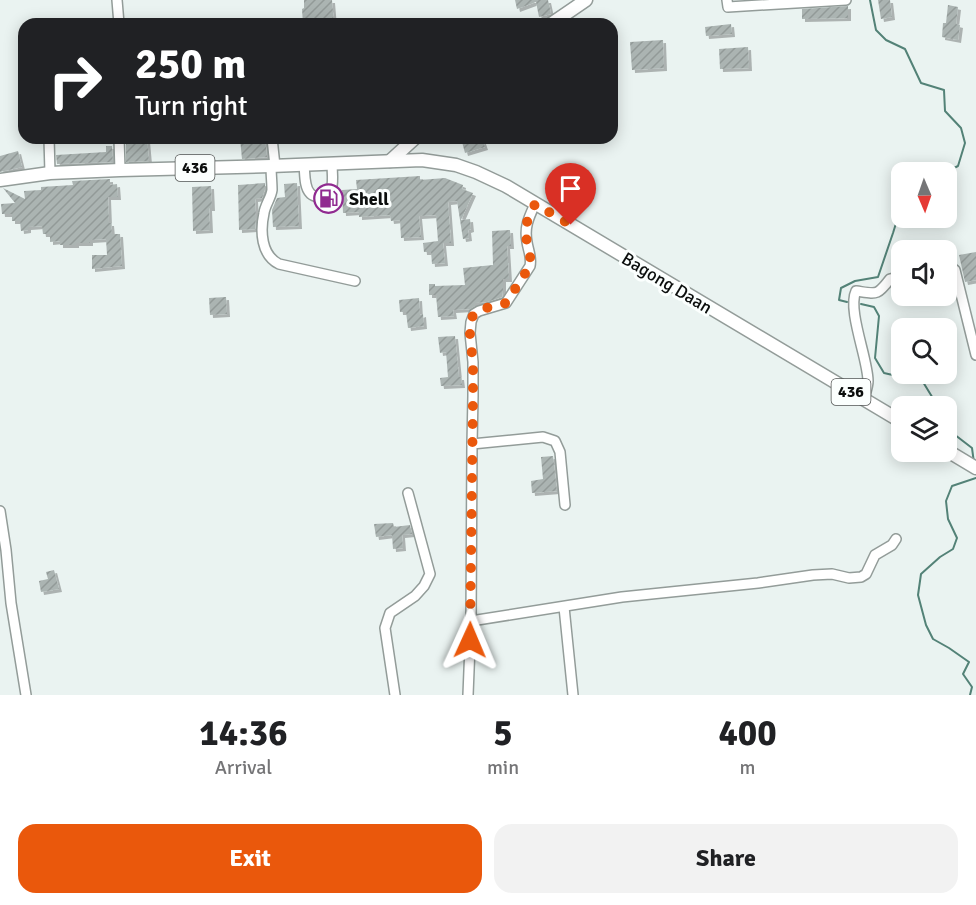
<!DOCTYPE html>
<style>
:root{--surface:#fff;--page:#f2f2f2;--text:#202124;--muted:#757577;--accent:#ea580c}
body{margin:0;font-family:Signika,sans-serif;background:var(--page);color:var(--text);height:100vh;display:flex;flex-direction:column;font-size:22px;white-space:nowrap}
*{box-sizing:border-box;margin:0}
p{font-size:20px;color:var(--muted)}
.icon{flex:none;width:33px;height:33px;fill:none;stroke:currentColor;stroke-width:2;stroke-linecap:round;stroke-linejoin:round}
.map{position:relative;height:695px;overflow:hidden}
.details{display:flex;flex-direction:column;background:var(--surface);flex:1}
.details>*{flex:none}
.hud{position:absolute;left:18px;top:18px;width:600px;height:126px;border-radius:18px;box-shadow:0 3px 15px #0003;background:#202124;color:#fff;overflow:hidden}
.needle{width:39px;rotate:178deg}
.buttons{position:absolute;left:891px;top:162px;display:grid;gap:12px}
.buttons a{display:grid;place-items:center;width:66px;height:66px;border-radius:12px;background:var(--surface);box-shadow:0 3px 15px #0003;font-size:30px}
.pin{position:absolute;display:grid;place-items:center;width:51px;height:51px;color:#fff;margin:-62px -26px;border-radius:50% 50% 50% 0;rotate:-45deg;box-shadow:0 0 6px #0007}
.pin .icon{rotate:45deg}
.me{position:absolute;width:66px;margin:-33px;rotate:1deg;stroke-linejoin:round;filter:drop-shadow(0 0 4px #0008)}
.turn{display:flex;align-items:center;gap:21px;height:126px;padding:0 18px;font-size:27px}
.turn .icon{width:78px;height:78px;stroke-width:2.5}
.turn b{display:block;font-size:42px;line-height:51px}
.eta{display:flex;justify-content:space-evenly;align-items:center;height:102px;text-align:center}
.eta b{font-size:36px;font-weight:700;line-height:42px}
.cta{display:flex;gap:12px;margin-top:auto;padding:12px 18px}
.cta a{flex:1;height:69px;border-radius:18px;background:var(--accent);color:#fff;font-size:24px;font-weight:700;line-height:69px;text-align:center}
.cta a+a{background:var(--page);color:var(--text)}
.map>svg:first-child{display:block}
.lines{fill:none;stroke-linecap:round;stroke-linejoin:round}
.stream{stroke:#538277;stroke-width:2}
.building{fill:url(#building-hatch);filter:url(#shadow)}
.minor-casing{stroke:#939c99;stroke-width:12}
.major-casing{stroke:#939c99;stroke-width:15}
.minor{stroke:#fff;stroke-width:9}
.major{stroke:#fff;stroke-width:12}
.route{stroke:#ea580c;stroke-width:10;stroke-dasharray:0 18}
.labels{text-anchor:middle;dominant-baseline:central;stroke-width:6;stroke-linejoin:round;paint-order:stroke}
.shield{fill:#fbfffe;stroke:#535655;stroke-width:1.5}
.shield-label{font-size:16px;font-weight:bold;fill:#0b0e0d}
.poi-label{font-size:18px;font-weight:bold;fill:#0b0e0d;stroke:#fbfffe;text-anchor:start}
.street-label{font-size:18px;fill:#0b0e0d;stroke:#fbfffe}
</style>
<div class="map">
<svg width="976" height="695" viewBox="0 0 976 695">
<defs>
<pattern id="building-hatch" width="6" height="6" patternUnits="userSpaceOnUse" patternTransform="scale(1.5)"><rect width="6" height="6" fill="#abb4b2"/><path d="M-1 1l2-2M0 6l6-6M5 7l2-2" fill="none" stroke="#929a98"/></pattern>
<filter id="shadow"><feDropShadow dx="3" dy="3" stdDeviation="0" flood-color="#0004"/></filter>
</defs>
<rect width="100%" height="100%" fill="#eaf3f1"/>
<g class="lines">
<g class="stream">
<path d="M870 0 876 30 886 40 905 49 921 83 944 90 945 111 961 128 965 143 958 166 946 172H930"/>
<path d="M847 302 839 300 841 288 855 281 878 277 893 233 902 204"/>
<path d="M861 304 874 307 879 316 875 358 884 373 923 382 934 400V406"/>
<path d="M946 428 972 448 974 463"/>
<path d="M970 695 972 687 963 674 969 662 949 648 933 639 926 625 918 595 921 574 940 557 953 549 957 538 948 519 946 501 952 486 976 478"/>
</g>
</g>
<g class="building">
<path d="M304 0H332L334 24H303L302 9 304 8Z"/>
<path d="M515 0H548L551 14 539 17 536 2 517 9Z"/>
<path d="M878 0H890L892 17 881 19Z"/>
<path d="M948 5 958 7 956 24 960 25 958 40 942 37 943 23H946Z"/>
<path d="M848 6V18L802 19V9Z"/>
<path d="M731 24 732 34 706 36 705 27Z"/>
<path d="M663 40 664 68 632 70 630 42Z"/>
<path d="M748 47 749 68 720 69 719 49Z"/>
<path d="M240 138H265L267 157 242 159Z"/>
<path d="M475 138H482L485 147 465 153 462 142Z"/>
<path d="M139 139H147L149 161 126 162V142L139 141Z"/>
<path d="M106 146H112L113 162 57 164 56 155 106 152Z"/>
<path d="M18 151 22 167 0 172V156Z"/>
<path d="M420 176V180L445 178 463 185 462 189 473 193 461 220 470 219 471 229 468 230 469 238 463 239 457 201 448 202 451 243H443L445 263 432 264 431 252H424L423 243 438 241 436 215 419 216 421 237 401 238 400 220 391 221 390 215 359 217V212L343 213 342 190 357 189 356 180Z"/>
<path d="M110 179V185L117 184 118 197H108L109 223H111L112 234H120L122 266 92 269V255H107L106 239 90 240V243H76V245H60V241L50 242V234H43L42 226 28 227V230L21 231 20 221H12V214H2L1 204 15 203 3 188 25 199 24 191 41 190V187L73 185 72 181Z"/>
<path d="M265 183V189L262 198 255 199 256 217 255 229 239 230 238 185Z"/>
<path d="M297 183 299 226 273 227 272 210 277 198 285 197 284 184Z"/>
<path d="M211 186 212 208H209L210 230 193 231 192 187Z"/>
<path d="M510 230 511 246H507L509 279H503V290L502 297 487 302 475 303V306L470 309 453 310 454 316 438 317 436 295H429V284H435V286L465 285 463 268 493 265 492 231Z"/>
<path d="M976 252V280L965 282 959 255Z"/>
<path d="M226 297 227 314 210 315 209 298Z"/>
<path d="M419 298 420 315 423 314 424 326 408 328 406 312H400L399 300Z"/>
<path d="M455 336 459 377H461L462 385 441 386 440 378 448 377 446 352 440 353 438 337Z"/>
<path d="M553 456 557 491 532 493 531 481 543 479 541 457Z"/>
<path d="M393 523 394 527 410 525 412 534 402 535 403 548 393 549 392 535 376 537 374 524Z"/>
<path d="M54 570 59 589 41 592 39 581 48 579 46 572Z"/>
</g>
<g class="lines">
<defs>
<g id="minor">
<path d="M117 0 119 24"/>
<path d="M727 0 728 7 846 0"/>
<path d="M49 138 50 173"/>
<path d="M119 138 120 170"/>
<path d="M272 138 275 166"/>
<path d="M304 165C305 173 304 187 310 193 312 196 315 196 318 197 337 199 332 176 332 164"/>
<path d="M271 166C271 174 272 183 272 190 271 198 265 205 264 213 260 231 261 255 279 264L355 281"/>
<path d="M946 268 951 267 955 270 976 355"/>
<path d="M864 400C865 394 868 387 868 381 868 359 847 310 856 291 877 294 877 296 890 279L902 276"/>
<path d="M472 444 543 437 555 441 560 452 565 505"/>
<path d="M0 511 6 550 11 603 26 695"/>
<path d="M564 607 573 695"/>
<path d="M471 621 622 597 758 583 813 575 832 574 849 578 861 577 866 574 875 555 892 545 896 539"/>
<path d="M395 695 385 628 390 613 415 596 424 586 430 574 408 493"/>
<path d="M468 695 471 621 472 444 473 396V362L470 333 471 322 474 314 479 311 506 303 530 266C532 257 528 250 527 242 524 227 529 217 535 204"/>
</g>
<g id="major">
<path d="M551 24 586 0"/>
<path d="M390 161 415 138"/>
<path d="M0 180 50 173 120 170 271 166 422 160 456 165 476 172 506 186 902 422"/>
<path d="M946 450 976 468"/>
</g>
</defs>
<use href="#minor" class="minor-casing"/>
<use href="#major" class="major-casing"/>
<use href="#minor" class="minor"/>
<use href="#major" class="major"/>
</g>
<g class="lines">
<path class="route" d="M470 640 473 396C473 385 473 374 473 362 472 350 466 325 474 314 478 308 498 306 506 303L530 266C532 252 524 240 526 227 527 219 532 211 535 204L571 225"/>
</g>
<defs>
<symbol id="fuel-ring" viewBox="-11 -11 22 22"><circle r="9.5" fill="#fbfffe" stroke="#902a90" stroke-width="1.5"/><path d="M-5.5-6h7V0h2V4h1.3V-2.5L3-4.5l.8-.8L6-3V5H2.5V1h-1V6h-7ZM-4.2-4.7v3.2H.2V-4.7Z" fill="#902a90"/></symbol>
</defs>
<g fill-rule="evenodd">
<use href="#fuel-ring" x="312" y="182" width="33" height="33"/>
</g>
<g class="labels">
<g class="shield">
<rect x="175.5" y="155" width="39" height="26" rx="4.5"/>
<rect x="831.5" y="379" width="39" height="26" rx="4.5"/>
</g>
<g class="shield-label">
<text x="195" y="168">436</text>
<text x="851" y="392">436</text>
</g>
<g class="poi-label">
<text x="349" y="199">Shell</text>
</g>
<g class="street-label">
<text transform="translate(667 283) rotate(31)">Bagong Daan</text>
</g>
</g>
</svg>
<div class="buttons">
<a><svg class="needle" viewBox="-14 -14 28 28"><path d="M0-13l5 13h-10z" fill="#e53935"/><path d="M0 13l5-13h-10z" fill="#757577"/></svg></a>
<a><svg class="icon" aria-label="sound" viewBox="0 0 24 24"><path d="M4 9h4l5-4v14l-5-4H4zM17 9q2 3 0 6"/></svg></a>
<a><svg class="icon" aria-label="search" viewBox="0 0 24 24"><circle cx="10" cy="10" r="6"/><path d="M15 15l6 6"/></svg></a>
<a><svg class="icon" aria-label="layers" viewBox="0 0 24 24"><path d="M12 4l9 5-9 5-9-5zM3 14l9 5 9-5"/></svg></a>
</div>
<div class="pin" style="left:571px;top:225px;background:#d93025"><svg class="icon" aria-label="arrive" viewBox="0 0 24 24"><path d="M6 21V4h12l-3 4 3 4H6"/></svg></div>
<svg class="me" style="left:470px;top:640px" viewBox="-20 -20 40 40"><path d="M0-17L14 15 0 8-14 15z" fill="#ea580c" stroke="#fff" stroke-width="4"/></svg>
<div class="hud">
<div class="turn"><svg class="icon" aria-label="right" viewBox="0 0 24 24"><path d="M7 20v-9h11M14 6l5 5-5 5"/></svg><div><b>250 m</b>Turn right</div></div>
</div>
</div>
<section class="details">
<div class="eta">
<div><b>14:36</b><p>Arrival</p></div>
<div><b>5</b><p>min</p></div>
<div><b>400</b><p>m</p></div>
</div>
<div class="cta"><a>Exit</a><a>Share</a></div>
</section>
